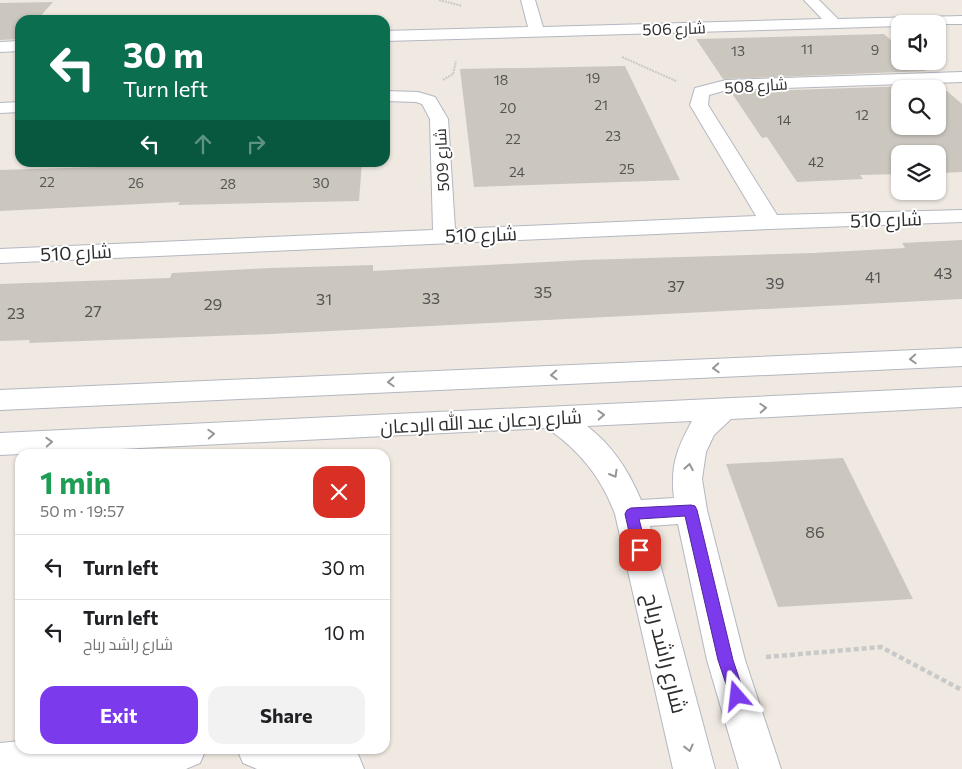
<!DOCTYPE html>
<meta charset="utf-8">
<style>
:root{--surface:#fff;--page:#f2f2f2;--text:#202124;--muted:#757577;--line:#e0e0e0;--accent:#7c3aed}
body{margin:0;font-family:Commissioner,Cairo,sans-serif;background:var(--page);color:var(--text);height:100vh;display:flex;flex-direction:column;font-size:19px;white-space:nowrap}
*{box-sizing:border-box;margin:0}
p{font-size:16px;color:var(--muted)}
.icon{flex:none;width:28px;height:28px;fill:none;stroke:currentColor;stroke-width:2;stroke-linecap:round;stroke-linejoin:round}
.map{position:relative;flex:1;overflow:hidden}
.sheet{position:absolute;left:15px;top:449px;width:375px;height:305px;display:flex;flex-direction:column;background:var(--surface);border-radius:15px;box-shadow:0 1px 4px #0004}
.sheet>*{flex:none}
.hud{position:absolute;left:15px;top:15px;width:375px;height:152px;border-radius:15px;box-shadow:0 1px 4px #0004;background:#0b6e4f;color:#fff;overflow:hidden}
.controls{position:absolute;left:891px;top:15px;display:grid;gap:10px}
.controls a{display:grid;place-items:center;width:55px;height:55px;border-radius:10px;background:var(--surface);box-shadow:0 1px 4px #0004;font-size:25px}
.pin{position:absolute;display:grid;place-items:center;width:42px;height:42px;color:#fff;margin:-21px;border-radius:10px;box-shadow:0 2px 8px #0006}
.me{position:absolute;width:55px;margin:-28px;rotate:343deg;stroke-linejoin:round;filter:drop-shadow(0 0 4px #0008)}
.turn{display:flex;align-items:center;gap:18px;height:105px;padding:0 25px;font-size:22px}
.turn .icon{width:65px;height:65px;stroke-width:2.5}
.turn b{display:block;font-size:35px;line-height:42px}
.lanes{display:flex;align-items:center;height:48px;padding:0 25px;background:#0003;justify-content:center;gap:25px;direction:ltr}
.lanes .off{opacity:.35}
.round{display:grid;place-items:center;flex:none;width:52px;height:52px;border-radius:15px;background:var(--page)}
.summary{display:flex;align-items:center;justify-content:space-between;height:85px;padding:0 25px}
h1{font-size:30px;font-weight:700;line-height:38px;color:#1e9e55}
.cta{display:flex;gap:10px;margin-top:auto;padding:10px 25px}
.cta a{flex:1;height:58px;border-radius:15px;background:var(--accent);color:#fff;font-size:20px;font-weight:700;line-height:58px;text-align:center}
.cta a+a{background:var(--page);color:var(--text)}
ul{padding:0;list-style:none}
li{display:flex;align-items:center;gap:15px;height:65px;padding:0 25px;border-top:1px solid var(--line)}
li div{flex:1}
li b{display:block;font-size:19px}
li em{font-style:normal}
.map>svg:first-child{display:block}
.building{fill:#cbc7bf;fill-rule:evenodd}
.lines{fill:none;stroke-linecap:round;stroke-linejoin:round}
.minor-casing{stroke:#b4b7c1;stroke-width:2}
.tertiary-casing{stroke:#b4b7c1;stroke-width:2}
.path-far1{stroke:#c9c9c9;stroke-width:2;stroke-dasharray:2 1;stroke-linecap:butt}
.path{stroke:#c9c9c9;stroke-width:4.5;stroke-dasharray:5 3;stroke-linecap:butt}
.minor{fill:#fff;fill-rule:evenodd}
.tertiary{fill:#fff;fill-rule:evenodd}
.oneway{stroke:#969696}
.route{fill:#7c3aed;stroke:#51269a}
.labels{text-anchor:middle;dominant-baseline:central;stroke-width:4;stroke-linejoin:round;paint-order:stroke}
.far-number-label{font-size:14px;fill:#555452}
.far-street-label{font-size:16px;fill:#2e2e2e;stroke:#fff}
.number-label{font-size:16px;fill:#555452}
.street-label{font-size:19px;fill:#2e2e2e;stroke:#fff}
.near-street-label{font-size:22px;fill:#2e2e2e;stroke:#fff}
</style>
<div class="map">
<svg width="962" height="769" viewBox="0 0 962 769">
<rect width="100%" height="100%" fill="#efe9e1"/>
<g class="building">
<path d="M53 2 37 20H20V39L0 40V3Z"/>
<path d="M884 34 900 48V61H914L926 71 723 79 696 39Z"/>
<path d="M625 66 680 180 474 187 460 69Z"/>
<path d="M940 85 962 104V172L938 173V154H900V174L860 175 863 179 797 182 767 137 762 138 731 92ZM900 89H938V126H900Z"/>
<path d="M257 162H362L359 201 178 205 180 202 0 211V170Z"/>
<path d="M962 240V299L271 334 29 343 30 340 0 341V284L170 278 172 273 271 268 373 265V271L583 260 813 253 905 248 902 243Z"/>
<path d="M843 458 913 599 778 607 726 464Z"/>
</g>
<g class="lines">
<defs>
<g id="minor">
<path d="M521 0H535L543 27 822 19 804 0H819L838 19 962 16V24H900V26L835 28 385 41V31L528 27Z"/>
<path d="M20 41V51L0 52V42Z"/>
<path d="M962 72V82L727 90 709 95 708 105 777 215 962 210V222L770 229 0 263V249L433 230 430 119 422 104 416 102 385 101V91L418 92 435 97 448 119 455 229 756 216 690 105 695 88 726 80Z"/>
<path d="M20 102V112L0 113V103Z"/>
<path d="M20 741V749H206L200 763 186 769H0V743Z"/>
<path d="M237 749H344L358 754 364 769H257L243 763Z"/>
</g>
<g id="tertiary">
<path d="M962 348V366L0 410V390Z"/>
<path d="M962 387V407L731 419 714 435 706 452 702 479 707 510 745 660 781 769H739L707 660 678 524 650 526 715 769H673L615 514C601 477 580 451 547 428L0 455V433ZM692 421C677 448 670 466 674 498L641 500C629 471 612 445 587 426Z"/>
</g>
</defs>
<use href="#minor" class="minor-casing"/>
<use href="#tertiary" class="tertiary-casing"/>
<g class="path-far1">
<path d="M439 0 462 6"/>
<path d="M622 57 676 81"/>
<path d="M443 80 453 74 456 61"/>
</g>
<path class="path" d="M766 657 881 647 962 690"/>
<use href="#minor" class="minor"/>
<use href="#tertiary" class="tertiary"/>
</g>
<defs><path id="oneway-chevron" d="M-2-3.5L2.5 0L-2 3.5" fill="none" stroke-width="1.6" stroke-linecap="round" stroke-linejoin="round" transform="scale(1.25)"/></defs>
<g class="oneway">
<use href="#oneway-chevron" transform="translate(913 359) rotate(177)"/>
<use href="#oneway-chevron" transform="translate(716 368) rotate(177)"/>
<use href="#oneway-chevron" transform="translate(554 375) rotate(177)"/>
<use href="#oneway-chevron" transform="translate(391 382) rotate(177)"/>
<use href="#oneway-chevron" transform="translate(763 408) rotate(-3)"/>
<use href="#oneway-chevron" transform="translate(601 415) rotate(-3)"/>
<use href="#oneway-chevron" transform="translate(211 434) rotate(-3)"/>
<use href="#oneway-chevron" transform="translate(49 442) rotate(-3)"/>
<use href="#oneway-chevron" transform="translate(689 467) rotate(-80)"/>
<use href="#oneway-chevron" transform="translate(614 474) rotate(60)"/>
<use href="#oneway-chevron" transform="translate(689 748) rotate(76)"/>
</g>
<path class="route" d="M691 505 695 506 697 510 733 660 745 696 743 702 737 704 732 702 718 660 685 516 639 519 647 550 645 554 640 556 636 554 633 550 625 514 627 510 631 508Z"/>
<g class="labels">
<g class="far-number-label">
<text x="807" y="48">11</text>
<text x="875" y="49">9</text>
<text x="738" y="50">13</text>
<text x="593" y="77">19</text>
<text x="501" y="79">18</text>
<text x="601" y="104">21</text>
<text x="508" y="107">20</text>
<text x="862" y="114">12</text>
<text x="784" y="119">14</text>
<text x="613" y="135">23</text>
<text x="513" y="138">22</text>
<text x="816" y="161">42</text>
<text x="627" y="168">25</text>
<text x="517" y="171">24</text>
<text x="47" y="181">22</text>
<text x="136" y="182">26</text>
<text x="321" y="182">30</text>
<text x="228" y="183">28</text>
</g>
<g class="far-street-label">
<text transform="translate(674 28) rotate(-2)">شارع 506</text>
<text transform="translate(756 85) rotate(-4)">شارع 508</text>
<text transform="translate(441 160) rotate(-93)">شارع 509</text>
</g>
<g class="number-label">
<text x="943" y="272">43</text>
<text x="873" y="276">41</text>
<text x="775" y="282">39</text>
<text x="676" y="285">37</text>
<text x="543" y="291">35</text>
<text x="431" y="297">33</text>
<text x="324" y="298">31</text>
<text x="213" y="303">29</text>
<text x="93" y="310">27</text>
<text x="16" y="312">23</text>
<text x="815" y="531">86</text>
</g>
<g class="street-label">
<text transform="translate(886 219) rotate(-2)">شارع 510</text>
<text transform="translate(481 234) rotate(-2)">شارع 510</text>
<text transform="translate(76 252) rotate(-3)">شارع 510</text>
<text transform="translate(481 421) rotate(-3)">شارع ردعان عبد الله الردعان</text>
</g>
<g class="near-street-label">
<text transform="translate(666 653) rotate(76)">شارع راشد رباح</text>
</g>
</g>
</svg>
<div class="controls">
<a><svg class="icon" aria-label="sound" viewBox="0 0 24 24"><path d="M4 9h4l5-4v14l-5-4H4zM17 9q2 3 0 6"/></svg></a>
<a><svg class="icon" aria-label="search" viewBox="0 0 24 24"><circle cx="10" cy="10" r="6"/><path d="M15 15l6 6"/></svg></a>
<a><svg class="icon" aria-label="layers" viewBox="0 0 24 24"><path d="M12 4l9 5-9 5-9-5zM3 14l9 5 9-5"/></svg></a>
</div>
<div class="pin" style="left:640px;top:550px;background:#d93025"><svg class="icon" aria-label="arrive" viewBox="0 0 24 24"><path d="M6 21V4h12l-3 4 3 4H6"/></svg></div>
<svg class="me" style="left:737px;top:696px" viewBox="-20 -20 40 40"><path d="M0-17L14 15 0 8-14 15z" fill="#7c3aed" stroke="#fff" stroke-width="4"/></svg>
<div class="hud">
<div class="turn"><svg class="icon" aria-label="left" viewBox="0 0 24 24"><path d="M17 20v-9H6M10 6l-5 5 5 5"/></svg><div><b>30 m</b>Turn left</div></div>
<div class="lanes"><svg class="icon" aria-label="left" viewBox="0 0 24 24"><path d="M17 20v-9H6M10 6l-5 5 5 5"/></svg><svg class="icon off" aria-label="ahead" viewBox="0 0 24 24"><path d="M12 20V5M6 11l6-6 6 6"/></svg><svg class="icon off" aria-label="right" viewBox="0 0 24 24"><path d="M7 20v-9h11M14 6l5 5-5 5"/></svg></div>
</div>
<section class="sheet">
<div class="summary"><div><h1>1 min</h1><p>50 m · 19:57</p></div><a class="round" style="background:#d93025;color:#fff"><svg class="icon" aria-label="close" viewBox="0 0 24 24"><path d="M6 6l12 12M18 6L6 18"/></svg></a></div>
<ul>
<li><svg class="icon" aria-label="left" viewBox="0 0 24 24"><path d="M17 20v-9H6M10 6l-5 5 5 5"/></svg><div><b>Turn left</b></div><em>30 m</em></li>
<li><svg class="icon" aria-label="left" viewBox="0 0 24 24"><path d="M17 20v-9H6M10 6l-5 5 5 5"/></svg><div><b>Turn left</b><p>شارع راشد رباح</p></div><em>10 m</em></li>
</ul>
<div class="cta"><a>Exit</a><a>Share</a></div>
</section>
</div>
